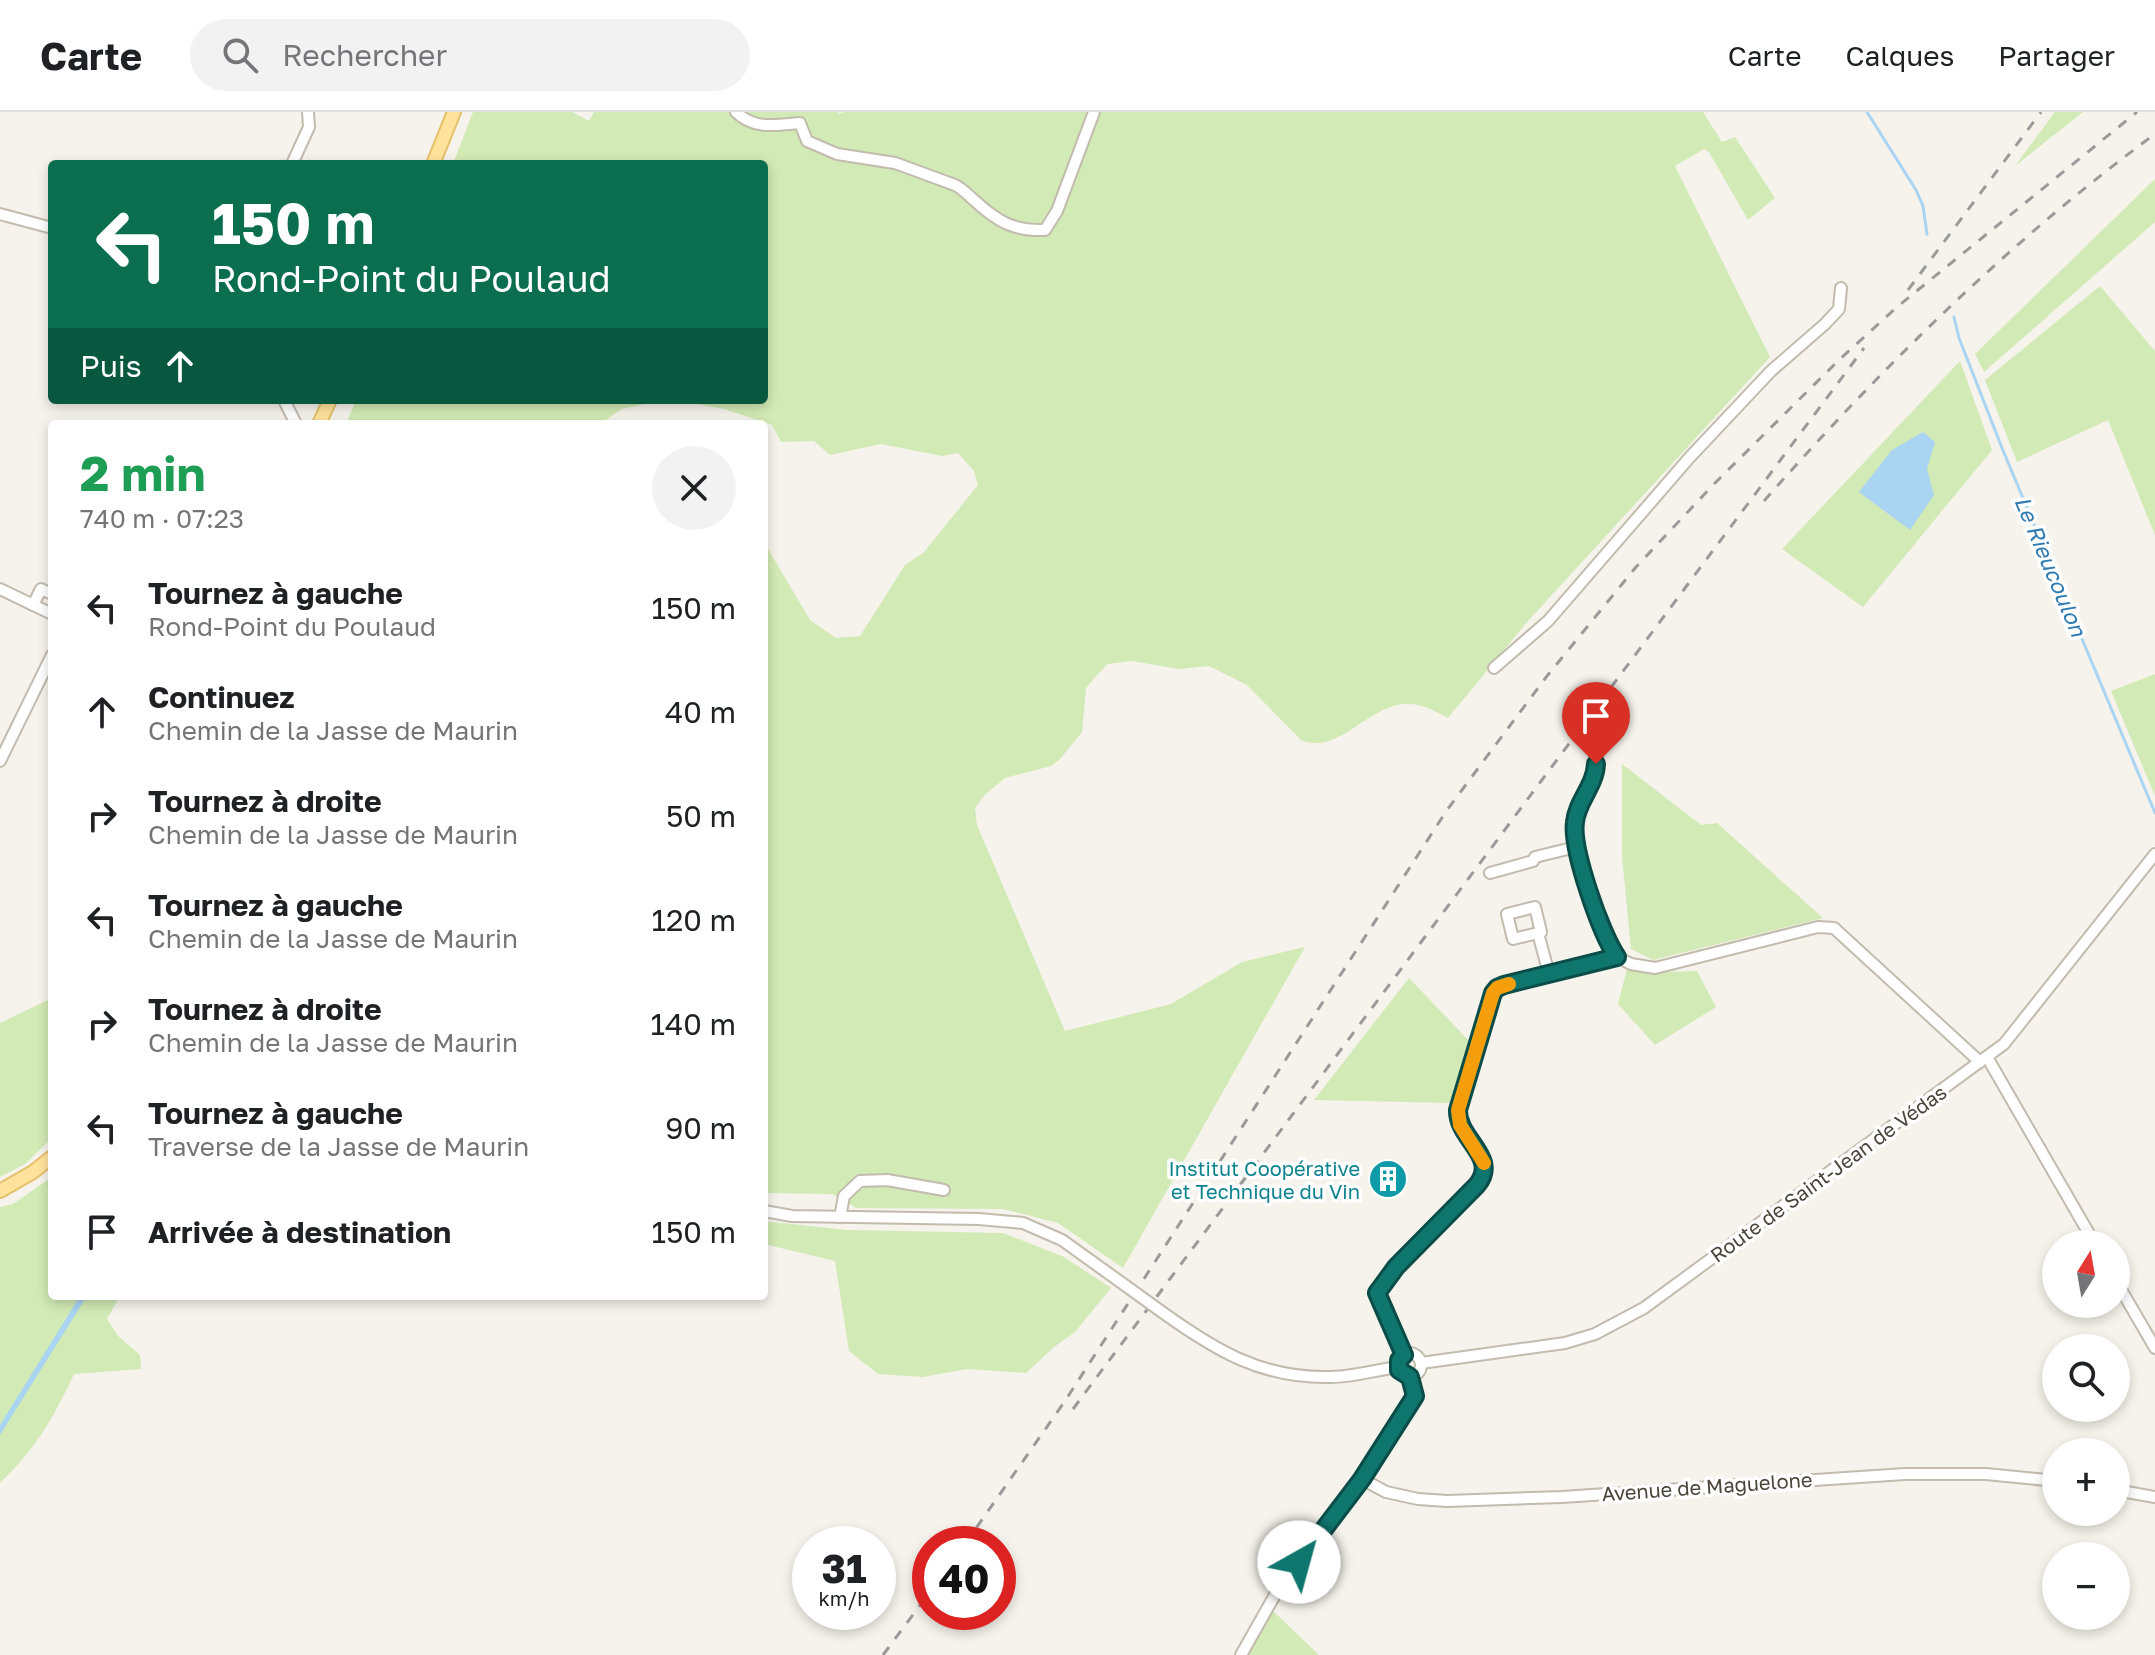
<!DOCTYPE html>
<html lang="fr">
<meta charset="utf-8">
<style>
:root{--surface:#fff;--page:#f2f2f2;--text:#202124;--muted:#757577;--line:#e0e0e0}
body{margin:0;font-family:"Golos Text",sans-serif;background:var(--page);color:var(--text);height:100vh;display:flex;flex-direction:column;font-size:30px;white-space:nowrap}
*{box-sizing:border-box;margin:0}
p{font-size:26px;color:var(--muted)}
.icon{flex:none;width:44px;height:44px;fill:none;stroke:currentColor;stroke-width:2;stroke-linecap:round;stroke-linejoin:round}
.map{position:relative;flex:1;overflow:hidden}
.sheet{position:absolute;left:48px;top:308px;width:720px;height:880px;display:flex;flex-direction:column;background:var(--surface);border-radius:8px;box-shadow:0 4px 12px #0003}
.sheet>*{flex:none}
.top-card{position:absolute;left:48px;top:48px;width:720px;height:244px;border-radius:8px;box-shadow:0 4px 12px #0003;background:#0b6e4f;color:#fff;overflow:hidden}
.needle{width:52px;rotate:11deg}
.fabs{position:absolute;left:2042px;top:1118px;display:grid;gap:16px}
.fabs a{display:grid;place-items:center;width:88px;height:88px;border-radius:50%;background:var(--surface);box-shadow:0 4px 12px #0003;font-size:40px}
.speed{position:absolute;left:792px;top:1414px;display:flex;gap:16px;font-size:40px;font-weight:700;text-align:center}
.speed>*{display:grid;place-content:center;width:104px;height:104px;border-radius:50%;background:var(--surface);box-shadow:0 4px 12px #0003;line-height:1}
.speed small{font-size:20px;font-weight:400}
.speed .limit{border:12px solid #d22;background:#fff;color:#111}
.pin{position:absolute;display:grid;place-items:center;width:68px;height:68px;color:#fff;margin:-82px -34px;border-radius:50% 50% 50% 0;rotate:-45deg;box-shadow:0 0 8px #0007}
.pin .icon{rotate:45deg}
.me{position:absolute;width:88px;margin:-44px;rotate:38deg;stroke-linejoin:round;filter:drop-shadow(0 0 6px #0008)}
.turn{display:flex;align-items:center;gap:28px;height:168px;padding:0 32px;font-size:36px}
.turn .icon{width:104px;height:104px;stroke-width:2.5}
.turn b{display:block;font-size:56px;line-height:68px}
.then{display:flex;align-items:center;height:76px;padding:0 32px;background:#0003;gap:16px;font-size:30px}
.round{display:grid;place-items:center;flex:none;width:84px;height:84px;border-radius:42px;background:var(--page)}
.summary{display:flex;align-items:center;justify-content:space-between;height:136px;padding:0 32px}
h1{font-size:48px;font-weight:700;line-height:60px;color:#1e9e55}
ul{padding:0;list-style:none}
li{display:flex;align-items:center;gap:24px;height:104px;padding:0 32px}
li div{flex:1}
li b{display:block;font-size:30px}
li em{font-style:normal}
header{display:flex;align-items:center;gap:48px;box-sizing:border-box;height:112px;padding:0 40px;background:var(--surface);border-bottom:2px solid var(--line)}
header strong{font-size:38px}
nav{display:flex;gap:44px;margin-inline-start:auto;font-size:28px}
.search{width:560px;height:72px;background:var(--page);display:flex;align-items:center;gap:20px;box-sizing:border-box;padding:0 28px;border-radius:44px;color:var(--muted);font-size:30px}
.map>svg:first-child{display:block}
.green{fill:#d2eab5}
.water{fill:#a9d4f2}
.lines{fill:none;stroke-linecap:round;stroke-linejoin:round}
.stream{stroke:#a9d4f2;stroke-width:3}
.minor-casing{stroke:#c2bbae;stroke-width:14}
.major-casing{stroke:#e6c16a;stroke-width:16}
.minor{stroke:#fff;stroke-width:10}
.major{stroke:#ffe39c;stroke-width:12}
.rail{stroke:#9a9a9a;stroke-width:3;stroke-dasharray:10 10;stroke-linecap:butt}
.minor-bridge-casing{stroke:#c2bbae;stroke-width:14;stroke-linecap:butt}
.minor-bridge{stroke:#fff;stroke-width:10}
.route-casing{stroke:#0a4d48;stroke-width:20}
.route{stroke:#0f766e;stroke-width:14}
.slow{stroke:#f59e0b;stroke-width:14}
.labels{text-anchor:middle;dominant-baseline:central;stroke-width:7;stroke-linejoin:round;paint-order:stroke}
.culture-label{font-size:20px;fill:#0d838f;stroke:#fff;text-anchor:end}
.street-label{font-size:20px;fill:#4b4439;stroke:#fff}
.water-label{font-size:22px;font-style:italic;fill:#2e7ab2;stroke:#fff}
</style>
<header>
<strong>Carte</strong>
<div class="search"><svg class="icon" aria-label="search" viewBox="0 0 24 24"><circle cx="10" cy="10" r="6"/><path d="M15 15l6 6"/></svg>Rechercher</div>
<nav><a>Carte</a><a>Calques</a><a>Partager</a></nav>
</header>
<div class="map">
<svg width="2155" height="1543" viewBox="0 0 2155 1543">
<rect width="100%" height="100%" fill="#f6f3ec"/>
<g class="green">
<path d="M473 0H572L589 9 594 0H839L837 2 844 0H1703L1722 30 1735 25 1775 86 1748 108 1709 40 1704 37 1675 54 1770 245 1527 510 1448 606C1435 599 1421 591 1406 592 1367 593 1339 644 1301 628L1247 573 1209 554 1179 557 1132 549 1107 552 1086 576 1082 620 1060 647 1051 654 1005 666 985 683 975 696 977 713 1065 919 1171 892 1242 850 1305 835 1123 1156 1058 1111 1003 1097 856 1096 832 1082 764 1081V430L810 508 836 526 860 524 905 453 924 440 978 373 974 359 958 341 942 344 881 332 830 343 814 329 781 330 772 313 724 297 675 288H764V52H453Z"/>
<path d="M2055 0H2083L2015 54Z"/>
<path d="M2155 67V110L1984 260 1975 242Z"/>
<path d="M2100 174 2155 239V423L2108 308 2017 350 1985 268Z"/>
<path d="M1960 249 1992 338 1863 495 1782 437Z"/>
<path d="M356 288H664L622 297 600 312H346Z"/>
<path d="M2155 562V684L2111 579Z"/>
<path d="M1622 652 1701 713 1717 711 1823 806 1653 848 1631 837 1622 745Z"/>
<path d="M1627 857C1651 862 1672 859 1697 859L1716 895 1655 933 1618 892Z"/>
<path d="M1409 866 1471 931 1450 991 1314 988Z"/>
<path d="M52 886V1026L25 1052 0 1065V911Z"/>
<path d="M52 1065V1184H120L107 1207 118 1224 140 1243 141 1257 74 1262C54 1305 35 1338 0 1371V1095L13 1092Z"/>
<path d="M764 1109 847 1118 1003 1121 1064 1145 1111 1176 1075 1220 1054 1235 1026 1261 967 1257 923 1265 878 1262 849 1239 835 1149 764 1132Z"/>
<path d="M1271 1497 1318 1542V1543H1245Z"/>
</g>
<g class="water">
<path d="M1923 320 1935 330 1927 357 1934 383 1910 418 1859 380 1892 338Z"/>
<path d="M80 1184H87L0 1323V1313Z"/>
</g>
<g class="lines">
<g class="stream">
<path d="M1867 0 1916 78 1923 94 1927 122"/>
<path d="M1954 205 1959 226 2002 336 2155 701"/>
</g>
<defs>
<g id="minor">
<path d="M736 0C754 18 777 13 800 11L807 29 837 42 895 51 955 73C963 77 968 83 975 89 998 110 1014 119 1045 118L1057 99 1094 0"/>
<path d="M292 52 309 15 308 0"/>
<path d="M0 102 52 116"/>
<path d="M284 288 296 312"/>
<path d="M0 477 52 502"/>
<path d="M33 493 41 477 52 482"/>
<path d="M1494 556 1548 509 1690 345 1771 259 1825 212 1839 197 1841 176"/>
<path d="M1584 621C1616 650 1576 683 1574 714 1573 742 1601 821 1617 845"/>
<path d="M0 649 52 543"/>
<path d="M1490 761 1533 749 1535 745 1576 735"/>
<path d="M1538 821 1541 820 1535 795 1507 802 1513 827 1538 821 1549 862"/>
<path d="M1987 945 2095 1132"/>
<path d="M764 1099 792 1104 979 1107 1023 1111 1062 1128 1126 1174"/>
<path d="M840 1105 844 1084 860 1069 887 1068 944 1078"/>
<path d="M2116 1169 2155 1236"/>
<path d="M1162 1200C1215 1238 1262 1267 1331 1265 1353 1265 1375 1258 1398 1255"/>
<circle cx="1409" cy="1253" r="12"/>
<path d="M1404 1243 1377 1181 1396 1155 1477 1073C1500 1046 1457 1026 1458 998L1497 876 1617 845 1631 852 1655 856 1818 815 1834 816 1980 950"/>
<path d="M1421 1251 1565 1231 1595 1222 1644 1196 2004 932 2155 742"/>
<path d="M1362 1367 1386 1380 1418 1387 1447 1389 1562 1385 1905 1362H1986L2056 1369"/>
<path d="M2116 1378 2155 1385"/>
<path d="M1241 1543 1280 1474 1336 1403 1410 1295 1415 1284 1410 1265"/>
</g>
<g id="major">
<path d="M433 52 454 0"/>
<path d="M319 312 330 288"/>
<path d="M0 1079 33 1060 52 1045"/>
</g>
</defs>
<use href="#minor" class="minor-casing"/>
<use href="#major" class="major-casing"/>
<use href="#minor" class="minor"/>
<use href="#major" class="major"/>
<g class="rail">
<path d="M1908 178 2041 0"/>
<path d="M1764 389C1882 255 2011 128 2155 22"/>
<path d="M1073 1297 1864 236"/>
<path d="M965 1432 1065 1289 1447 698 1547 564 1636 455 1715 371 1840 247 1897 195 2137 0"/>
<path d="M883 1543 930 1480"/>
</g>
<defs>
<g id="minor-bridge">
<path d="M1570 612 1584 621"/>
<path d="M1126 1174 1162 1200"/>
</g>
</defs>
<use href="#minor-bridge" class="minor-bridge-casing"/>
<use href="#minor-bridge" class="minor-bridge"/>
</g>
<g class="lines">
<defs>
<path id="route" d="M1299 1450 1362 1367 1415 1284 1410 1265 1399 1258V1248L1404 1243 1377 1181 1396 1155 1477 1073C1500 1045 1457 1027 1458 998L1493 881 1497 876 1504 873 1617 845C1601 822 1571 737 1575 710 1577 689 1595 674 1596 652"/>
</defs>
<use href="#route" class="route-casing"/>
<use href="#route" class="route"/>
<path class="slow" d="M1484 1051 1460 1013 1458 998 1493 881 1497 876 1509 872"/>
</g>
<defs>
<symbol id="building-disc" viewBox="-11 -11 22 22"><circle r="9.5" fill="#0f9aa8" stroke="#fff"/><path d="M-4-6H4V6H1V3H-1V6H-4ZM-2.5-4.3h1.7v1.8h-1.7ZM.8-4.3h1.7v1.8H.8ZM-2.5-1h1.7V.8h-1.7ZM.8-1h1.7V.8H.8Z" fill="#fff"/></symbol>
</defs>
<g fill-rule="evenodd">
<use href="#building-disc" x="1366" y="1045" width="44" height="44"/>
</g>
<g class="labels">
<g class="culture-label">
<text x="1360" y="1056">Institut Coopérative<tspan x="1360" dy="23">et Technique du Vin</tspan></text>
</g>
<g class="street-label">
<text transform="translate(1828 1061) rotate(-36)">Route de Saint-Jean de Védas</text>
<text transform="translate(1707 1374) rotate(-4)">Avenue de Maguelone</text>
</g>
<g class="water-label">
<text transform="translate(2051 454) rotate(67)">Le Rieucoulon</text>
</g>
</g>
</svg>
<div class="fabs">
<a><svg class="needle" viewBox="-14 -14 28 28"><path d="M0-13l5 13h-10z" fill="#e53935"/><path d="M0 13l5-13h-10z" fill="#757577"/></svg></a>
<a><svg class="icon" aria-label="search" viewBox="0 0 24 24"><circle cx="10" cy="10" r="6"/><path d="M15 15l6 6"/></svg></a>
<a>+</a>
<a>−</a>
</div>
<div class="speed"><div>31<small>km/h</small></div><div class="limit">40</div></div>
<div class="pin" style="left:1596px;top:652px;background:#d93025"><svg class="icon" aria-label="arrive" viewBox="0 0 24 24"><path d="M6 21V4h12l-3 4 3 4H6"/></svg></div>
<svg class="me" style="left:1299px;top:1450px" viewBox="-20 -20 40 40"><circle r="19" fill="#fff"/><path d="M0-13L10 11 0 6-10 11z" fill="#0f766e"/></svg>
<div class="top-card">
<div class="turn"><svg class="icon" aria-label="left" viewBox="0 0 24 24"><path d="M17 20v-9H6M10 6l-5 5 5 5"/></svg><div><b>150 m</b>Rond-Point du Poulaud</div></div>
<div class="then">Puis<svg class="icon" aria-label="ahead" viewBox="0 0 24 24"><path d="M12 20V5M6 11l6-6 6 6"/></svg></div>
</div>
<section class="sheet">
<div class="summary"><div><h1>2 min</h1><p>740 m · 07:23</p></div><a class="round"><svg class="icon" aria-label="close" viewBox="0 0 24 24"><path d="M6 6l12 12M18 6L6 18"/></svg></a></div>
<ul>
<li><svg class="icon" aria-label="left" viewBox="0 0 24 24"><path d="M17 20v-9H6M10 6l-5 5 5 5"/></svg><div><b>Tournez à gauche</b><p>Rond-Point du Poulaud</p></div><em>150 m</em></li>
<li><svg class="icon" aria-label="ahead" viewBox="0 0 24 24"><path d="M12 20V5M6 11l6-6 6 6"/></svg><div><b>Continuez</b><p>Chemin de la Jasse de Maurin</p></div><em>40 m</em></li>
<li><svg class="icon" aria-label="right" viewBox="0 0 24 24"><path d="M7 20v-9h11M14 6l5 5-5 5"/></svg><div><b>Tournez à droite</b><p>Chemin de la Jasse de Maurin</p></div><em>50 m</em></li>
<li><svg class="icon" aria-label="left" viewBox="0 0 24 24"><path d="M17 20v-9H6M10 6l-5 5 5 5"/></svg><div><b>Tournez à gauche</b><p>Chemin de la Jasse de Maurin</p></div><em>120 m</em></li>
<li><svg class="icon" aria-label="right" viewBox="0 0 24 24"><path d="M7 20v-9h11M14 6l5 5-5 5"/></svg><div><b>Tournez à droite</b><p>Chemin de la Jasse de Maurin</p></div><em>140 m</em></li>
<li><svg class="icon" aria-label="left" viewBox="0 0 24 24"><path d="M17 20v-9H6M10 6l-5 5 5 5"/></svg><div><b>Tournez à gauche</b><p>Traverse de la Jasse de Maurin</p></div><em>90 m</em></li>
<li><svg class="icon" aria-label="arrive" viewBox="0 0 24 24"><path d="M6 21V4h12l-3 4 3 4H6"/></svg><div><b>Arrivée à destination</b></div><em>150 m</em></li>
</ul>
</section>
</div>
